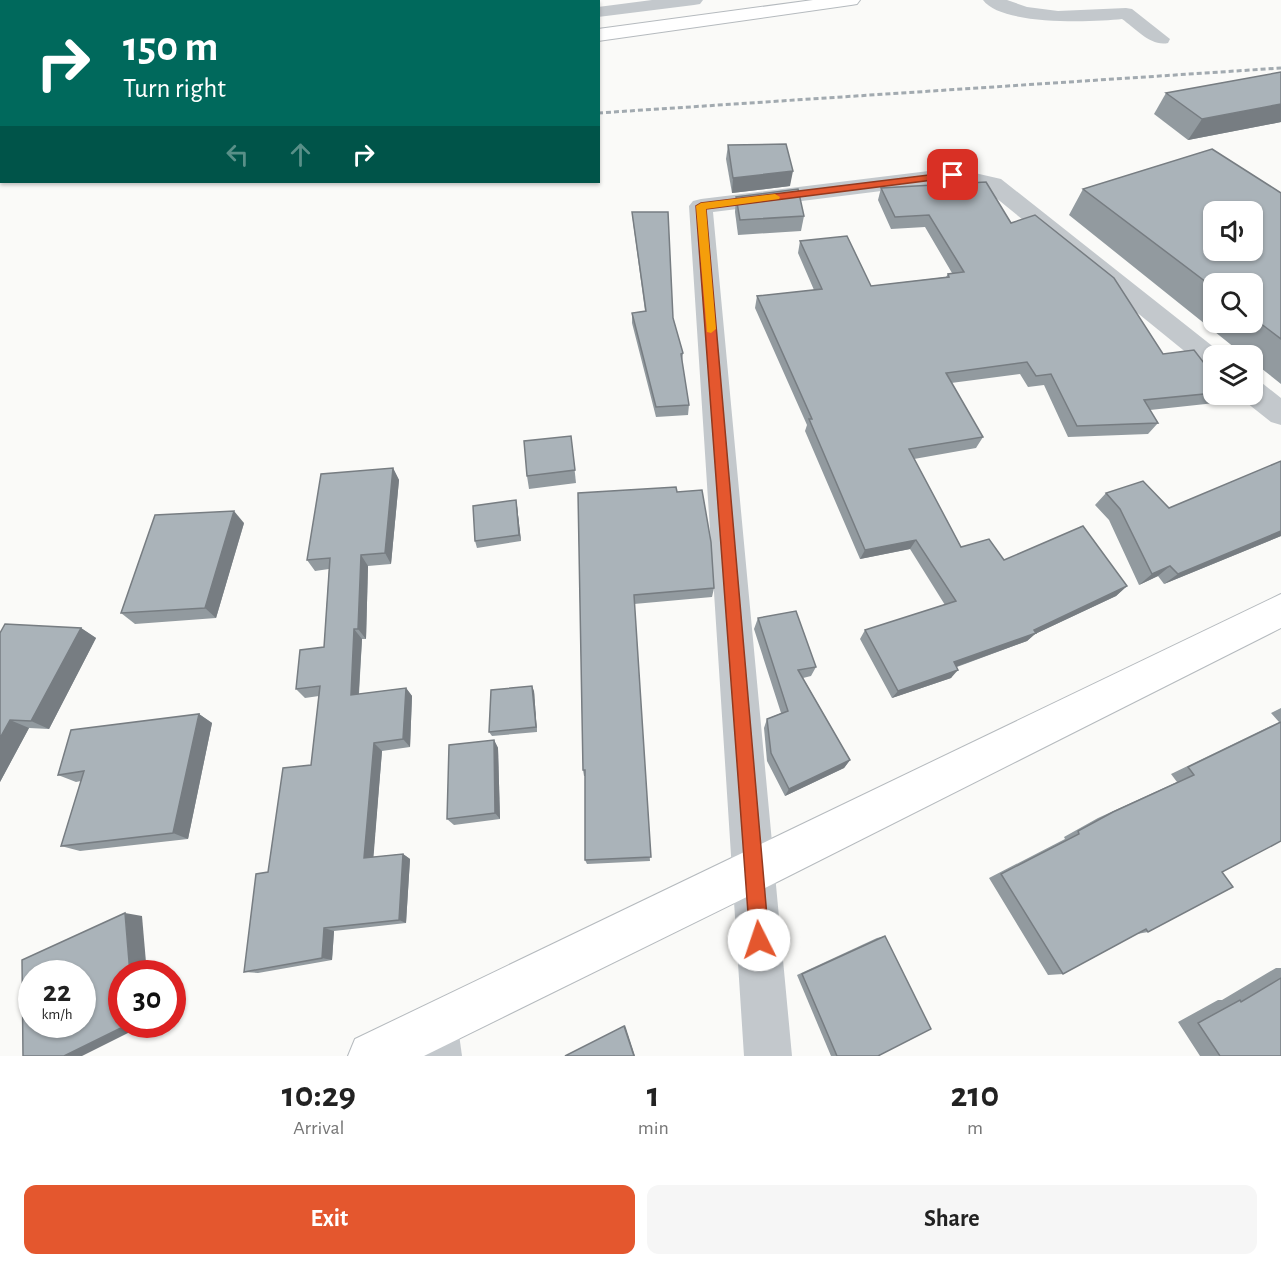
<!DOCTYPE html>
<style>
:root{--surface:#fff;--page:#f6f6f6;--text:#222;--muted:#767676;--accent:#e4572e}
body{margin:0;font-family:"Alegreya Sans",sans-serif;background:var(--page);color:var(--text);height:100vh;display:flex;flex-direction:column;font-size:22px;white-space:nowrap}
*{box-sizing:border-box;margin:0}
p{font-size:20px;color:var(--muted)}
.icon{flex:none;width:33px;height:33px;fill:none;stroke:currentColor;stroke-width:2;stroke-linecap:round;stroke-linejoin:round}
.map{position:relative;height:1056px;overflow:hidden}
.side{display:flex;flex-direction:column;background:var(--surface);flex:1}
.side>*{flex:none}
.hud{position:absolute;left:0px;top:0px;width:600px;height:183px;box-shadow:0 2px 4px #0004;background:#00695c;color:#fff;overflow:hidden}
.buttons{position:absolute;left:1203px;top:201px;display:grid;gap:12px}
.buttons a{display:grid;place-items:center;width:60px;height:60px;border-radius:12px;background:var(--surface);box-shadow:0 2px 4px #0004;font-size:30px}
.speed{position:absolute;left:18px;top:960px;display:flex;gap:12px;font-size:30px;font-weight:700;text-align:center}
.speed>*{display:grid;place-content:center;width:78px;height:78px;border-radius:50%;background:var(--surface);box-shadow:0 2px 4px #0004;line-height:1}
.speed small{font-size:15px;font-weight:400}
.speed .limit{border:9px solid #d22;background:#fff;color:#111}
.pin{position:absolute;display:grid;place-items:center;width:51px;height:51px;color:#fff;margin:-26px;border-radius:12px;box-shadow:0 3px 9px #0006}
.me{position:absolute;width:66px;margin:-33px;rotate:356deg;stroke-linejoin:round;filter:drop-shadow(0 0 4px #0008)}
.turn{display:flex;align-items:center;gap:21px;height:126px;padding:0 24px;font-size:27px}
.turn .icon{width:78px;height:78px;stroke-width:2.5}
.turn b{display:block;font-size:42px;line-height:51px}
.lanes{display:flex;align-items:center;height:57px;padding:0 24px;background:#0003;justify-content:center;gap:30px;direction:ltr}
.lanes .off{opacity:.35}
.eta{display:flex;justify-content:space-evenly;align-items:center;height:102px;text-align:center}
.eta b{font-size:36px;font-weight:700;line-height:42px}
.primary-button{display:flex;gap:12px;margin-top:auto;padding:12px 24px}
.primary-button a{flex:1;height:69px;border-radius:12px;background:var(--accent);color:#fff;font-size:24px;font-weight:700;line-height:69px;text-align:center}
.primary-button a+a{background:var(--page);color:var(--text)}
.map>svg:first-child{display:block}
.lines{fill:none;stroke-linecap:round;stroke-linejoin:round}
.major-casing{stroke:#b5babe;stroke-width:2}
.minor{fill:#c3c8cc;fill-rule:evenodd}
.major{fill:#fff;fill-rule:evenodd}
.rail{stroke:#a2aab0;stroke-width:3;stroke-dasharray:5 3;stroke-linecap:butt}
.wall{fill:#929a9f;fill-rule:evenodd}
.shaded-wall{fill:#777d82}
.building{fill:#aab3b9;stroke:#777d82;stroke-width:1.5;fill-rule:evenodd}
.route{fill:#e4572e;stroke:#94391e;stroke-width:1.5}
.slow{fill:#f59e0b}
</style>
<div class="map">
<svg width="1281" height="1056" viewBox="0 0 1281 1056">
<rect width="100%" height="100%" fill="#fafaf8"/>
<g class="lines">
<defs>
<g id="major">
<path d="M813 0H860L857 4 851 5 598 41V29Z"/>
<rect x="0" y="91" width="2" height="12"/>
<path d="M1281 594V628L769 886 424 1056H348L355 1039Z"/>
</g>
</defs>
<use href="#major" class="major-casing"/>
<g class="minor">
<rect x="515" y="0" width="18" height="2"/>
<path d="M652 0H703L700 4 694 5 598 17V7Z"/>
<path d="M983 0H1007L1027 7 1058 11 1126 8 1132 9 1170 39 1168 43C1151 47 1135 28 1122 19 1093 22 1002 26 983 0Z"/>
<path d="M953 168 1001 179 1225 356H1214V370L1204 367 985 189 953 182 713 212 792 1056H744L689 206 693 201 701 199Z"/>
<path d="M1252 380 1262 383 1281 398V425L1271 422 1242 399 1239 394H1252Z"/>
<path d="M434 1003 451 1010 458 1027 462 1056H414L410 1027 417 1010Z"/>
</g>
<use href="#major" class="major"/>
<path class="rail" d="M598 113 1281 68"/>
</g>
<g class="wall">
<path d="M1281 72V122L1188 140 1154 114 1166 93Z"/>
<path d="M728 145 790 186 732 193 726 159Z"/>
<path d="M881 188 1011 223 1163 354 1214 393V394H1222L1215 403 1150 410 1158 423 1148 434 1068 437 1044 385 1028 387 1020 374 951 383 983 437 976 448 914 459 961 547 1004 560 1127 586 1116 596 1035 634 1027 641 957 667 951 678 892 698 860 639 865 630 945 605 910 549 860 559 805 431 807 425 755 308 757 296 814 290 798 253 800 241 871 286 946 277 948 274 952 273 925 227 891 229 878 200Z"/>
<path d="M1083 189 1281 193V384L1252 361V356H1245L1069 215ZM1214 284H1252V322H1214Z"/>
<path d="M736 197 804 216 801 231 738 235 735 212Z"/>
<path d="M632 212 673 318 683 353 682 363 689 405 688 415 656 417 632 323V313L645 311 633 222Z"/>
<path d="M571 436 576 483 529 489 527 476Z"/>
<path d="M393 468 399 480 391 564 368 566 366 639H362L359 694 406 688 412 696 410 747 382 751 373 857 403 854 410 859 406 923 334 931 332 960 258 973 244 972 268 872 311 765 319 696 305 698 296 689 324 647 329 569 315 571 307 560Z"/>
<path d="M677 492 714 588 712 597 634 604 650 861 587 864 585 860V776H584L583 770 578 493Z"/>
<path d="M1106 493 1169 508 1281 536 1164 584 1158 576 1139 585 1109 520 1095 505Z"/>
<path d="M516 500 517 506 521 541 477 548 475 541Z"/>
<path d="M244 523 216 618 135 624 121 613Z"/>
<path d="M758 618 816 667 811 676 803 678 850 760 844 768 785 796 767 761 764 728 767 719 781 713 754 629Z"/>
<path d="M81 628 96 638 49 729 29 728 0 782V633Z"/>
<path d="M534 691 537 732 492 736 489 732Z"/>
<path d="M1281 708V841L1222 872 1148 932 1137 934 1063 974 1048 975 989 878 1065 839 1064 837 1098 818 1177 782 1171 774 1279 722 1271 713Z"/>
<path d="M199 714 212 723 188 839 80 851 61 846 81 781 76 782 58 775Z"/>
<path d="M494 740 498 748 500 819 454 825 447 819Z"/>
<path d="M885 936 878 1056H831L797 975 877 938Z"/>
<path d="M1276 968H1281V1056H1200L1178 1022 1218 1000H1222Z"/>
</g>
<g class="shaded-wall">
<path d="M1281 104V122L1188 140 1202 119Z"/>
<path d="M793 171 790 186 732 193 733 178Z"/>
<path d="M393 468 399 480 391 564 385 553Z"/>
<path d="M516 500 517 506 521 541 519 535Z"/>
<path d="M234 511 244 523 216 618 205 608Z"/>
<path d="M1281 531V536L1164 584 1178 574Z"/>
<path d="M916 540 910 549 860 559 865 550Z"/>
<path d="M361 555 368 566 366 639 358 629Z"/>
<path d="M1170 566 1158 576 1139 585 1152 574Z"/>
<path d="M1127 586 1116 596 1035 634 1027 641 947 670 954 662 1034 630Z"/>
<path d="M81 628 96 638 49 729 31 721Z"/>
<path d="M354 629 362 639 358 704 351 695Z"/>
<path d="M958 670 951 678 892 698 898 691Z"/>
<path d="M532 686 534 691 537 732 536 727Z"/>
<path d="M406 688 412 696 410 747 403 739Z"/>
<path d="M199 714 212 723 188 839 173 833Z"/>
<path d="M10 720 29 728 0 782V738Z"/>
<path d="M494 740 498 748 500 819 495 813Z"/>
<path d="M374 743 382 751 373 863 364 858Z"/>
<path d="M850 760 844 768 785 796 789 789Z"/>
<path d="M403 854 410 859 406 923 399 920Z"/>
<path d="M125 913 142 916 147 974H130Z"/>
<path d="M324 928 334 931 332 960 322 958Z"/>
<path d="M129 1024H146L82 1056H64Z"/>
<path d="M625 1025 635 1056H634L624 1026Z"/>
</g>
<g class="building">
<path d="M1281 72V104L1202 119 1166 93Z"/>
<path d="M786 144 793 171 733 178 728 145Z"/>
<path d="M1212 149 1281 193V339L1252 317V284H1214V288L1083 189ZM1214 212H1252V250H1214Z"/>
<path d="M986 182 1011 223 1035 215 1114 278 1163 354 1194 350 1214 376V393L1144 400 1158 423 1077 426 1051 374 1036 376 1027 362 946 373 983 437 909 449 961 547 989 539 1004 560 1083 526 1127 586 1034 630 1036 633 954 662 958 670 898 691 865 630 956 601 916 540 865 550 809 419H812L757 296 822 289 800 241 847 236 871 286 949 277 948 274 964 272 929 215 895 217 881 188Z"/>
<path d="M798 189 804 216 740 220 736 197Z"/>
<path d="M632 212H668L673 318 683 353 681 354 689 405 656 407 632 313 646 311Z"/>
<path d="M571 436 575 470 527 476 524 441Z"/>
<path d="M1281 461V531L1178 574 1170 566 1152 574 1120 509 1106 493 1143 481 1169 508Z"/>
<path d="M393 468 385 553 361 555 358 629H354L351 695 406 688 403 739 374 743 364 858 403 854 399 920 324 928 322 958 244 972 256 874 268 872 283 768 311 765 320 686 296 689 300 650 324 647 330 558 307 560 321 474Z"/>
<path d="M676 487 677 492 702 490 711 542 714 588 634 595 651 857 585 860V770H583L578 493Z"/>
<path d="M516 500 519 535 475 541 473 506Z"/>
<path d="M234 511 205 608 121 613 155 515Z"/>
<path d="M796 611 816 667 798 670 850 760 789 789 771 753 767 719 788 711 758 618Z"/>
<path d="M5 624 81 628 31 721 10 720 0 738V633Z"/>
<path d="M532 686 536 727 489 732 491 690Z"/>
<path d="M199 714 173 833 61 846 84 771 58 775 71 730Z"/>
<path d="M1281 722V841L1222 872 1233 887 1148 932 1146 929 1063 974 1001 874 1079 834 1078 831 1113 812 1194 775 1188 767Z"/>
<path d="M494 740 495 813 447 819 449 745Z"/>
<path d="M125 913 130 974H122V1024H129L64 1056H23L22 960ZM32 974H82V1024H32Z"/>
<path d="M885 936 931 1029 878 1056H837L802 974Z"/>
<path d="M1281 978V1056H1220L1198 1023 1240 1000 1241 1002Z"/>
<path d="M624 1026 634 1056H565Z"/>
</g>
<path class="route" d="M953 172 956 173V177L706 209 769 940 766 947 759 950 753 947 750 940 696 206 701 203Z"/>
<path class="slow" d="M775 194 780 197 779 199 706 209 716 329 711 333 707 332 696 206 701 203Z"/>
</svg>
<div class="buttons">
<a><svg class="icon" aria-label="sound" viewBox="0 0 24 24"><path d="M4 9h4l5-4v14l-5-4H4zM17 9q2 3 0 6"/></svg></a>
<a><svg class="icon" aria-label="search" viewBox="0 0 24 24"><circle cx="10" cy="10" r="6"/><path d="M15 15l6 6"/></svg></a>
<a><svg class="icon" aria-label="layers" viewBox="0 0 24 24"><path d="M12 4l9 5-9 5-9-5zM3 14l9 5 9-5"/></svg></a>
</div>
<div class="speed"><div>22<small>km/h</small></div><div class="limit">30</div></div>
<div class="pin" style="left:953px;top:175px;background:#d93025"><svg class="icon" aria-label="arrive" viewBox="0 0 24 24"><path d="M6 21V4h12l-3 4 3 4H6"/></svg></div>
<svg class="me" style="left:759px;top:940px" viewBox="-20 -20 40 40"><circle r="19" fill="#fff"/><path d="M0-13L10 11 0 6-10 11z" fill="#e4572e"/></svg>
<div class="hud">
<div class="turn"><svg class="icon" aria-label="right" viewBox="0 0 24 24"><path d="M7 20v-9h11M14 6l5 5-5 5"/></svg><div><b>150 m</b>Turn right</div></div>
<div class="lanes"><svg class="icon off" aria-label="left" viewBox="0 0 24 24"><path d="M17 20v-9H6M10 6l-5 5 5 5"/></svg><svg class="icon off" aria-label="ahead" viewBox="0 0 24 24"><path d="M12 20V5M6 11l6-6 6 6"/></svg><svg class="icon" aria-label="right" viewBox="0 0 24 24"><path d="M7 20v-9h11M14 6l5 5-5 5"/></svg></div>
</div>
</div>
<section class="side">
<div class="eta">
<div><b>10:29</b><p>Arrival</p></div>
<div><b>1</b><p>min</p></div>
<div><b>210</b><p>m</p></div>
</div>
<div class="primary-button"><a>Exit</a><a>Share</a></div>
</section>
